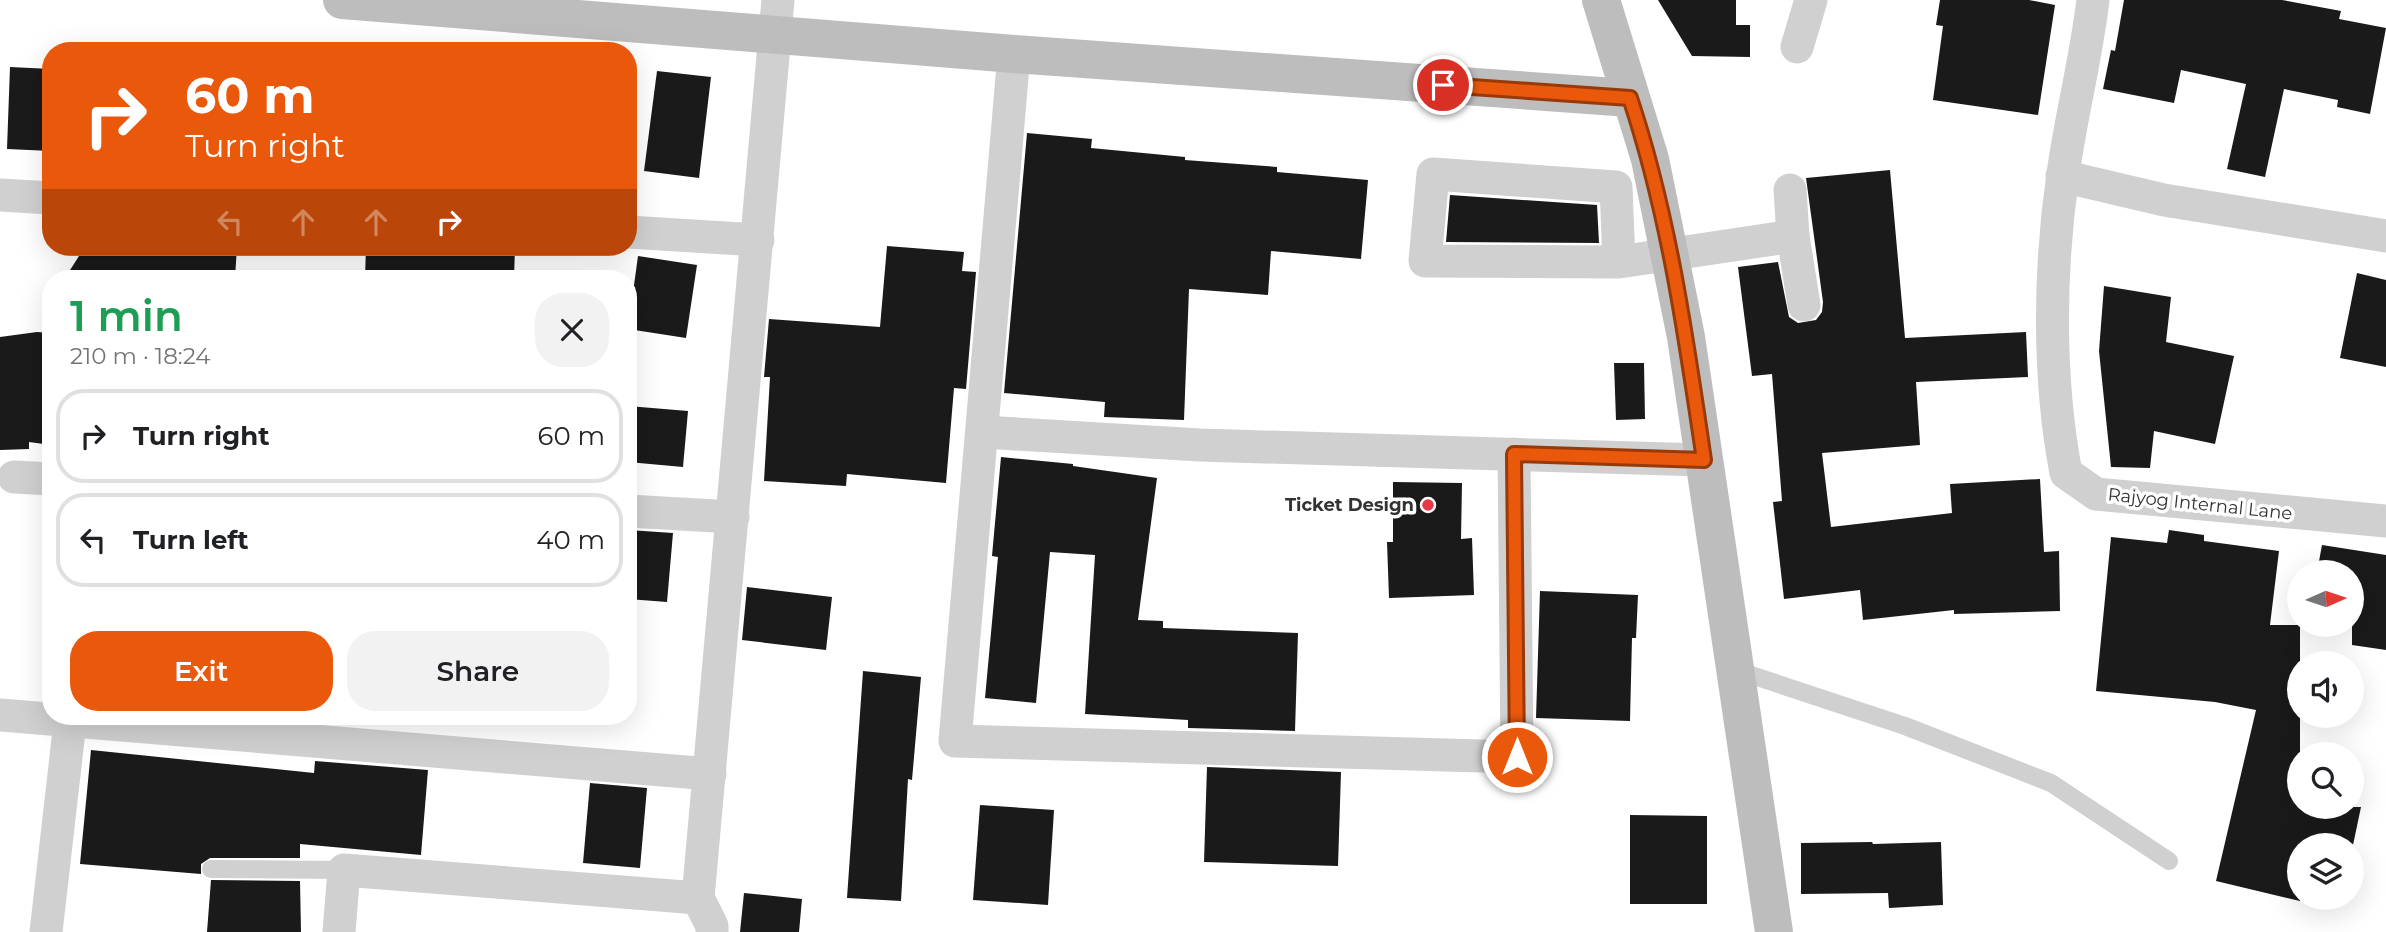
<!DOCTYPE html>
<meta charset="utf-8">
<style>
:root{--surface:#fff;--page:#f2f2f2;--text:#202124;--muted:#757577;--line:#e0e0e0;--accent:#ea580c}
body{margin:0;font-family:Montserrat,sans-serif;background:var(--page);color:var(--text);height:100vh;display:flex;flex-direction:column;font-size:26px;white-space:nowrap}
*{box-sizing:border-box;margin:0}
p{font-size:23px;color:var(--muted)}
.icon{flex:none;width:38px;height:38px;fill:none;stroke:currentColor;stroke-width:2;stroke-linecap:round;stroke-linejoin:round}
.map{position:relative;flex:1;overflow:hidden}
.sheet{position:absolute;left:42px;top:270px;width:595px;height:455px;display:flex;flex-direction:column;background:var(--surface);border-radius:28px;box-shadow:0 7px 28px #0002}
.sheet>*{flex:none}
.banner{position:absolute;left:42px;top:42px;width:595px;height:214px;border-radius:28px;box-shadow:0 7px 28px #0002;background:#ea580c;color:#fff;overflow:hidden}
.needle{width:46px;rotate:87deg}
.tools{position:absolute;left:2287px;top:560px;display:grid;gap:14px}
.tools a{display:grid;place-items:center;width:77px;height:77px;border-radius:50%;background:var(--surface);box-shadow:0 7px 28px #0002;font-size:35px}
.pin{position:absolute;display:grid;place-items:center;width:60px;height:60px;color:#fff;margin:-30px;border:4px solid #fff;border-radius:50%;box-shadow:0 2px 7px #0007}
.me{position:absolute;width:77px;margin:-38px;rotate:0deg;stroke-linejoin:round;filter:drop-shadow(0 0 5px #0008)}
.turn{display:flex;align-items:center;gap:24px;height:147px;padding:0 28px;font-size:32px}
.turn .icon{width:91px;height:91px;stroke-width:2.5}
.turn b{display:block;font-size:49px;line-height:60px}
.lanes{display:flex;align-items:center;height:66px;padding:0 28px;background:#0003;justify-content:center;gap:35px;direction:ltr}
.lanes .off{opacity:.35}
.round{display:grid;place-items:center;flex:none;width:74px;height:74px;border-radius:28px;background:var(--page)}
.summary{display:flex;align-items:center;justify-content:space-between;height:119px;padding:0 28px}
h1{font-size:42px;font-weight:600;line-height:52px;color:#1e9e55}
.cta{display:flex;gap:14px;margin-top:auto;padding:14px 28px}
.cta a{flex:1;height:80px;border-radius:28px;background:var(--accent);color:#fff;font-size:28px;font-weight:600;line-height:80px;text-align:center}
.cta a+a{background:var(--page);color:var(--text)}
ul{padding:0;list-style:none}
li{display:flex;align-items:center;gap:21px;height:94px;margin:0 14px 10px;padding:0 14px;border:4px solid var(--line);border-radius:28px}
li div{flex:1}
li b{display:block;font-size:26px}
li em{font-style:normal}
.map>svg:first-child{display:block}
.building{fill:#1a1a1a}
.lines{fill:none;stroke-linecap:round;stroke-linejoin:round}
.lane{stroke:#d0d0d0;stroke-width:18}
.street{stroke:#d0d0d0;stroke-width:33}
.secondary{stroke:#bdbdbd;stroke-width:38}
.route-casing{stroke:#983908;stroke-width:18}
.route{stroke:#ea580c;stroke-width:12}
.poi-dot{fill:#e63946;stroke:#fff;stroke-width:2.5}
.labels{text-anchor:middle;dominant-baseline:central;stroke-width:7;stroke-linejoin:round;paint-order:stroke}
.street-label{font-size:18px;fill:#333;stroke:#fff}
.poi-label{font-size:18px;font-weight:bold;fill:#333;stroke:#fff;text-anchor:end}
</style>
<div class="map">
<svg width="2386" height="932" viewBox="0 0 2386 932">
<rect width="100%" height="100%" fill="#fff"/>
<g class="building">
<path d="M1658 0H1736V25H1750V57L1692 56Z"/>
<path d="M1940 0H2029L2055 5 2038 115 1933 100 1943 26 1936 25Z"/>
<path d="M2124 0H2282L2341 11 2339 19 2386 28 2370 114 2337 107 2338 100 2284 89 2265 177 2227 169 2246 84 2181 70 2174 103 2103 89 2111 50 2115 51Z"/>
<path d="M10 67 51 69V151L7 149Z"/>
<path d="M657 71 711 77 699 178 644 171Z"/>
<path d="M1027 133 1092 139 1091 148 1185 157V160L1277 167V172L1368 180 1361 259 1271 251 1268 295 1189 289 1184 420 1104 417 1105 402 1004 393Z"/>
<path d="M1890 170 1905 338 2026 332 2028 377 1916 382 1920 445 1822 453 1831 527 1952 513 1950 484 2040 479 2044 552 2059 551 2060 611 1954 614V610L1863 620 1860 590 1784 599 1773 502 1782 501 1772 374 1752 376 1738 267 1778 262 1789 317 1798 323 1816 320 1822 312 1823 302 1806 178Z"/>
<path d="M1450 195 1597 205 1599 243 1446 242Z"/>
<path d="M887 246 964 252 962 271 976 272 966 389 954 388 946 483 847 474 846 486 764 481 770 377H764L769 319 880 327Z"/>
<path d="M79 247H237L235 278H65L79 256Z"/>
<path d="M366 247H515L514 278H365Z"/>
<path d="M638 256 697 265 686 338 628 329Z"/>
<path d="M2357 273 2386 280V367L2340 358Z"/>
<path d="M2104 286 2171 297 2166 342 2234 356 2215 444 2154 431 2150 468 2111 467 2099 351Z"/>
<path d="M37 332 51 333V445L29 442V449L0 450V337Z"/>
<path d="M1614 363H1644L1645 419 1616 420Z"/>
<path d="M628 406 688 411 683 467 628 462Z"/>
<path d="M1001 457 1073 464V466L1157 478 1138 620 1163 621V628L1298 633 1295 731 1188 728V720L1085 714 1095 555 1050 552 1036 703 985 698 998 557 992 556Z"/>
<path d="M1393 482 1462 483 1461 539 1472 538 1474 595 1389 598 1387 542H1393Z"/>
<path d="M628 530 673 533 667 602 628 599Z"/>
<path d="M2169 530 2204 535V541L2279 551 2270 625H2300V807H2361L2353 845H2300V901L2216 881 2256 710 2215 702 2096 691 2111 537 2167 543Z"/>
<path d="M2322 545 2386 555V650L2352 645V572H2317Z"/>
<path d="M747 587 832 597 826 650 742 640Z"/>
<path d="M1540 591 1638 595 1636 638H1632L1630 721 1536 718Z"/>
<path d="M863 671 921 677 912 780 908 779 901 901 847 898Z"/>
<path d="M91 750 314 773 315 761 428 770 421 855 300 844V858H210L201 864V874L80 864Z"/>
<path d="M1207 767 1341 772 1338 866 1204 862Z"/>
<path d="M590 783 647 788 640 868 583 863Z"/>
<path d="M980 805 1054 810 1048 905 973 900Z"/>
<path d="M1630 815 1707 816V904H1630Z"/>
<path d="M1872 842 1873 844 1941 842 1943 905 1889 908 1888 893 1801 894V843Z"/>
<path d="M211 880 300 881 301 932H207Z"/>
<path d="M744 893 802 899 799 932H740Z"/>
</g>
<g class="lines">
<g class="lane">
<path d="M1736 670 1905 726 2051 783 2169 861"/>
<path d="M211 869 344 870"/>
</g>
<g class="street">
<path d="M2093 0C2086 59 2071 116 2063 174 2049 270 2048 379 2066 473L2096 494 2386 521"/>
<path d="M1797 47 1811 0"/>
<path d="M1014 54 955 741 1517 757 1514 454"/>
<path d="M2062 176 2164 200 2386 236"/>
<path d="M1790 190 1793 236"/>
<path d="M0 195 51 198"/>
<path d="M628 232 758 240"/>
<path d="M1619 262 1616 187 1433 174 1425 261 1619 262 1793 236 1804 305"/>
<path d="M983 432 1200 445 1704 460"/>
<path d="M14 477 51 479"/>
<path d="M628 511 733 517"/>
<path d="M0 715 710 774"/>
<path d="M46 932 70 722"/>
<path d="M339 932 344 870 698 898"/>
<path d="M712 932V926L698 898 778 0"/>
</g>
<g class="secondary">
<path d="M342 0 1014 54 1630 98"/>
<path d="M1601 0 1650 159 1686 337 1774 932"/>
</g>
</g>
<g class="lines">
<defs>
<path id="route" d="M1443 85 1630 98C1669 215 1686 338 1704 460L1514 454 1517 757"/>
</defs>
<use href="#route" class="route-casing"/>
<use href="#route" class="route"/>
</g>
<circle class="poi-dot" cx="1428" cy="505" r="7"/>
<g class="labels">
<g class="street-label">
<text transform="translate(2200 504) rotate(6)">Rajyog Internal Lane</text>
</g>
<g class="poi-label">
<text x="1414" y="505">Ticket Design</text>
</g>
</g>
</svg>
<div class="tools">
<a><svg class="needle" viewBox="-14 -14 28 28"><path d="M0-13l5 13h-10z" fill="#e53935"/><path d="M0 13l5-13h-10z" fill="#757577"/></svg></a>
<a><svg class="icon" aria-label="sound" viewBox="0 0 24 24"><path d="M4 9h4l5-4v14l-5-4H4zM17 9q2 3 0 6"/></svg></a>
<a><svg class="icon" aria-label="search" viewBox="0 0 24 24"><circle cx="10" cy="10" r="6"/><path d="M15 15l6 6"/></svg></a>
<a><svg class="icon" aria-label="layers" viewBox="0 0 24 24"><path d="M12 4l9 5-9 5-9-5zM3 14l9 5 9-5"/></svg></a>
</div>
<div class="pin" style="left:1443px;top:85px;background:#d93025"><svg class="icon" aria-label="arrive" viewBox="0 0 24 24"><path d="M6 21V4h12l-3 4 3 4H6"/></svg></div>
<svg class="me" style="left:1517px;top:757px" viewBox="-20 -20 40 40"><circle r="17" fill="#ea580c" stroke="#fff" stroke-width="3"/><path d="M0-11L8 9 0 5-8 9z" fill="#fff"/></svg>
<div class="banner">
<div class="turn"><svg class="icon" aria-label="right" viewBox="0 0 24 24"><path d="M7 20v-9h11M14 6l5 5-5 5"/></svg><div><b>60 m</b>Turn right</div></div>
<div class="lanes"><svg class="icon off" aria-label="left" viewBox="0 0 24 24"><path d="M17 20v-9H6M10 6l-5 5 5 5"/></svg><svg class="icon off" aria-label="ahead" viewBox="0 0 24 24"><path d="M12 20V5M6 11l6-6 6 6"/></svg><svg class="icon off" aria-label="ahead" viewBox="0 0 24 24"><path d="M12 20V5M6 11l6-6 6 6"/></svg><svg class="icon" aria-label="right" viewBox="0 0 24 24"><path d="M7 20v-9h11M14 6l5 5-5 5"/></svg></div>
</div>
<section class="sheet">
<div class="summary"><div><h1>1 min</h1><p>210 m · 18:24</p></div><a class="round"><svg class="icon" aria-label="close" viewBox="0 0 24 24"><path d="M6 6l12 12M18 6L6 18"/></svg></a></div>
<ul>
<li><svg class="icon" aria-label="right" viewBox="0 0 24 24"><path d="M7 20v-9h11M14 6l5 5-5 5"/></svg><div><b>Turn right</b></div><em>60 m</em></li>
<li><svg class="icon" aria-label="left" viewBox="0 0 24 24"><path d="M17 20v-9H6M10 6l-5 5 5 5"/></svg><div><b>Turn left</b></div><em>40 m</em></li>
</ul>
<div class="cta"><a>Exit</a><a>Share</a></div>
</section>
</div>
